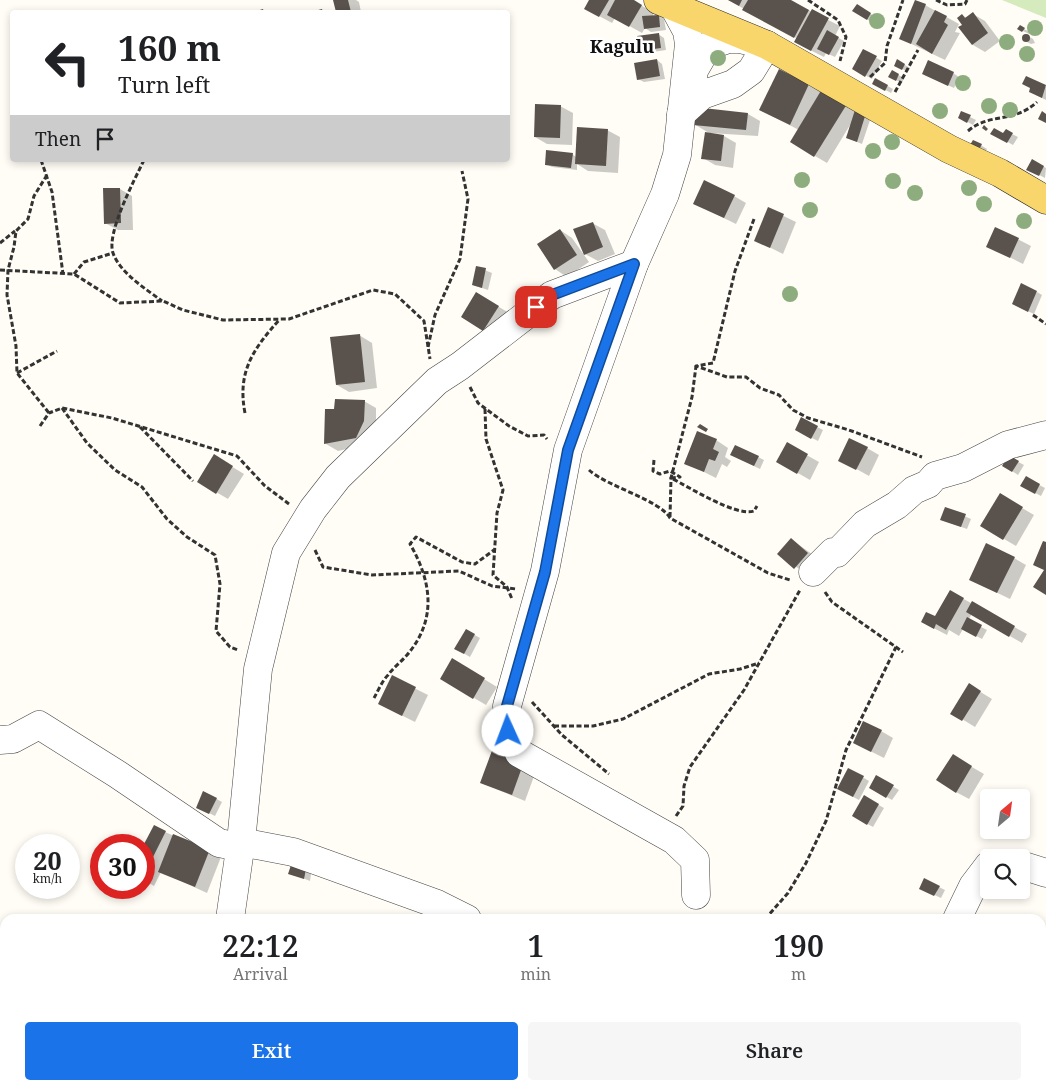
<!DOCTYPE html>
<style>
:root{--surface:#fff;--page:#f6f6f6;--text:#202124;--muted:#757577;--accent:#1a73e8}
body{margin:0;font-family:"Noto Serif",serif;background:var(--page);color:var(--text);height:100vh;display:flex;flex-direction:column;font-size:19px;white-space:nowrap}
*{box-sizing:border-box;margin:0}
p{font-size:16px;color:var(--muted)}
.icon{flex:none;width:28px;height:28px;fill:none;stroke:currentColor;stroke-width:2;stroke-linecap:round;stroke-linejoin:round}
.map{position:relative;flex:1;overflow:hidden}
.details{position:absolute;left:0px;top:914px;width:1046px;height:176px;display:flex;flex-direction:column;background:var(--surface);border-radius:15px 15px 0 0;box-shadow:0 2px 8px #0003}
.details>*{flex:none}
.banner{position:absolute;left:10px;top:10px;width:500px;height:152px;border-radius:5px;box-shadow:0 2px 8px #0003;background:#fff;color:var(--text);overflow:hidden}
.needle{width:32px;rotate:29deg}
.tools{position:absolute;left:980px;top:789px;display:grid;gap:10px}
.tools a{display:grid;place-items:center;width:50px;height:50px;border-radius:5px;background:var(--surface);box-shadow:0 2px 8px #0003;font-size:25px}
.speed{position:absolute;left:15px;top:834px;display:flex;gap:10px;font-size:25px;font-weight:700;text-align:center}
.speed>*{display:grid;place-content:center;width:65px;height:65px;border-radius:50%;background:var(--surface);box-shadow:0 2px 8px #0003;line-height:1}
.speed small{font-size:12px;font-weight:400}
.speed .limit{border:8px solid #d22;background:#fff;color:#111}
.pin{position:absolute;display:grid;place-items:center;width:42px;height:42px;color:#fff;margin:-21px;border-radius:10px;box-shadow:0 2px 8px #0006}
.me{position:absolute;width:55px;margin:-28px;rotate:358deg;stroke-linejoin:round;filter:drop-shadow(0 0 4px #0008)}
.turn{display:flex;align-items:center;gap:18px;height:105px;padding:0 25px;font-size:22px}
.turn .icon{width:65px;height:65px;stroke-width:2.5}
.turn b{display:block;font-size:35px;line-height:42px}
.then{display:flex;align-items:center;height:48px;padding:0 25px;background:#0003;gap:10px;font-size:19px}
.eta{display:flex;justify-content:space-evenly;align-items:center;height:85px;text-align:center}
.eta b{font-size:30px;font-weight:600;line-height:35px}
.action{display:flex;gap:10px;margin-top:auto;padding:10px 25px}
.action a{flex:1;height:58px;border-radius:5px;background:var(--accent);color:#fff;font-size:20px;font-weight:600;line-height:58px;text-align:center}
.action a+a{background:var(--page);color:var(--text)}
.map>svg:first-child{display:block}
.grass{fill:#d5ebbd}
.shadow{fill:#0003}
.building{fill:#5a524d}
.lines{fill:none;stroke-linecap:round;stroke-linejoin:round}
.minor-casing{stroke:#444;stroke-width:29}
.major-casing{stroke:#222;stroke-width:29}
.path{stroke:#333;stroke-width:3;stroke-dasharray:5 2.5;stroke-linecap:butt}
.minor{stroke:#fff;stroke-width:28}
.major{stroke:#f9d66b;stroke-width:28}
.tree{fill:#8dad7f}
.route-casing{stroke:#114b97;stroke-width:12}
.route{stroke:#1a73e8;stroke-width:9}
.labels{text-anchor:middle;dominant-baseline:central;stroke-width:5;stroke-linejoin:round;paint-order:stroke}
.quarter-label{font-size:18px;font-weight:bold;fill:#111;stroke:#fff}
</style>
<div class="map">
<svg width="1046" height="1089" viewBox="0 0 1046 1089">
<rect width="100%" height="100%" fill="#fffdf5"/>
<path class="grass" d="M1002 0H1046V18Z"/>
<g class="shadow">
<path d="M335 0H356L359 2 361 12H338Z"/>
<path d="M591 0H632L654 13 652 17 659 16 664 19 666 30 651 32 645 28 642 33 615 18 612 23 586 9Z"/>
<path d="M728 0H789L840 26 835 36 844 41 835 57 826 53 824 57 808 49 798 39Z"/>
<path d="M925 5 959 24 955 32 960 33 945 60 901 39Z"/>
<path d="M857 6 876 17 873 23 854 11Z"/>
<path d="M973 14 985 21 1000 41 985 52 973 45 960 28 963 25 962 15 967 18Z"/>
<path d="M1020 27 1030 32 1029 34 1019 29Z"/>
<path d="M658 34 664 38 666 50 646 53 640 50Z"/>
<path d="M1028 36 1033 39 1035 43 1031 44 1025 41 1024 37Z"/>
<path d="M864 51 882 61 872 79 854 69Z"/>
<path d="M657 60 662 64 665 79 644 82 638 79Z"/>
<path d="M898 61 910 68 908 72 895 65Z"/>
<path d="M779 71 871 117 862 144 847 138 850 125 827 163 815 156 799 130 760 110Z"/>
<path d="M893 72 904 78 902 83 890 77Z"/>
<path d="M953 73 959 77 954 88 930 77Z"/>
<path d="M1027 78 1046 87V100L1036 95Z"/>
<path d="M875 79 893 89 891 93 873 83Z"/>
<path d="M560 106 573 113 572 145 547 144 535 137Z"/>
<path d="M748 114 760 121 758 136 709 133 694 124Z"/>
<path d="M959 117H970L976 120 973 125Z"/>
<path d="M607 130 620 137 618 173 588 171 577 164V170L552 167 546 164 572 154 576 157Z"/>
<path d="M1006 131 1018 137 1013 145 992 133 1004 135Z"/>
<path d="M724 136 736 143 733 168 715 165 703 158Z"/>
<path d="M974 141 987 149 985 152 972 144Z"/>
<path d="M1033 161 1046 168 1045 178 1028 169Z"/>
<path d="M120 189 132 196 133 230H118L105 223Z"/>
<path d="M734 196 746 203 736 224 695 204Z"/>
<path d="M769 209 796 222 783 254 755 240Z"/>
<path d="M592 223 605 230 615 254 598 261 585 254Z"/>
<path d="M996 228 1031 246 1023 264 988 246Z"/>
<path d="M560 230 572 238 589 262 567 277 555 269Z"/>
<path d="M477 267 492 273 488 290 473 285Z"/>
<path d="M1037 292 1042 295 1034 314 1019 307Z"/>
<path d="M489 301 511 314 484 330 462 317Z"/>
<path d="M359 335 372 343 377 388 349 392 337 385Z"/>
<path d="M364 401 376 408V428L368 444 338 451 326 444 336 410Z"/>
<path d="M817 427 823 430 818 441 802 433Z"/>
<path d="M716 440 728 448 725 457 731 461 727 467 722 464 716 478 686 463Z"/>
<path d="M787 444 819 462 810 480 777 461Z"/>
<path d="M867 448 879 455 869 476 851 466Z"/>
<path d="M758 457 764 460 760 469 737 458Z"/>
<path d="M1009 457 1024 465 1018 475 1003 465Z"/>
<path d="M226 463 244 474 228 499 216 492Z"/>
<path d="M1026 478 1045 488 1041 496 1022 486Z"/>
<path d="M1000 495 1034 515 1016 546 982 526Z"/>
<path d="M946 508 971 519 967 529 947 522Z"/>
<path d="M791 539 820 560 807 575 779 554Z"/>
<path d="M1014 558 1026 565 1010 599 983 586Z"/>
<path d="M951 592 1027 634 1022 643 972 614 968 620 987 630 982 639 963 629 959 636 949 630 947 635 922 622 936 618Z"/>
<path d="M466 630 480 638 470 657 456 649Z"/>
<path d="M453 660 497 687 486 705 442 679Z"/>
<path d="M392 677 428 695 415 722 379 704Z"/>
<path d="M969 685 992 699 975 727 952 713Z"/>
<path d="M881 731 893 738 884 758 854 743Z"/>
<path d="M493 749 537 768 525 801 481 783Z"/>
<path d="M965 763 984 774 969 799 956 792Z"/>
<path d="M849 769 869 781 859 800 844 792Z"/>
<path d="M877 777 899 790 892 800 871 788Z"/>
<path d="M204 792 222 802 215 816 203 810Z"/>
<path d="M864 797 884 808 873 827 853 816Z"/>
<path d="M154 827 221 857 207 893 161 872 154 886 144 880V847Z"/>
<path d="M306 871 311 874 310 881 290 873Z"/>
<path d="M939 887 945 890 941 898 926 891Z"/>
<path d="M324 1085H341L338 1089H331Z"/>
</g>
<g class="building">
<path d="M333 0H348L351 12H336Z"/>
<path d="M589 0H609L599 17 584 9Z"/>
<path d="M615 0H634L642 5 629 27 607 15Z"/>
<path d="M728 0H742L739 6Z"/>
<path d="M748 0H791L809 10 794 38 742 10Z"/>
<path d="M915 0 926 4 911 44 899 39Z"/>
<path d="M857 4 871 13 867 20 852 11Z"/>
<path d="M263 9 264 12H253Z"/>
<path d="M322 9 323 12H311Z"/>
<path d="M812 9 829 18 811 51 794 42Z"/>
<path d="M935 10 947 16 944 22 948 25 932 54 916 44Z"/>
<path d="M973 12 988 33 972 45 958 27 962 25 957 18 962 14 965 18Z"/>
<path d="M659 15 660 27 644 29 642 16Z"/>
<path d="M1020 25 1025 28 1022 32 1017 29Z"/>
<path d="M827 30 839 37 829 55 817 49Z"/>
<path d="M659 33 661 48 639 51 637 36Z"/>
<circle cx="1026" cy="38" r="4"/>
<path d="M863 49 877 56 865 77 852 69Z"/>
<path d="M657 59 660 76 637 80 634 63Z"/>
<path d="M897 59 905 64 902 70 894 66Z"/>
<path d="M928 60 954 72 948 86 922 74Z"/>
<path d="M779 69 809 84 790 125 759 110Z"/>
<path d="M892 70 899 74 896 81 888 77Z"/>
<path d="M1026 76 1046 85 1042 98 1029 92 1030 88 1022 84Z"/>
<path d="M875 78 888 85 885 91 872 84Z"/>
<path d="M822 89 847 104 814 157 790 142Z"/>
<path d="M535 104 561 105 560 138 534 137Z"/>
<path d="M694 107 748 113 746 130 693 125Z"/>
<path d="M855 110 866 113 857 142 846 138Z"/>
<path d="M961 111 971 115 967 123 958 118Z"/>
<path d="M1042 111 1046 114V123L1038 119Z"/>
<path d="M984 125 988 129 986 131 982 128Z"/>
<path d="M577 127 608 129 606 166 575 164Z"/>
<path d="M994 128 1003 133 1006 129 1013 133 1007 143 990 134Z"/>
<path d="M705 132 724 135 721 161 701 159Z"/>
<path d="M973 140 982 144 979 150 970 145Z"/>
<path d="M546 150 573 153 571 168 545 165Z"/>
<path d="M1032 159 1044 166 1039 176 1026 170Z"/>
<path d="M704 180 735 195 724 218 693 204Z"/>
<path d="M103 188H120L121 223 104 224Z"/>
<path d="M768 207 784 214 770 248 754 241Z"/>
<path d="M593 222 603 247 584 255 573 229Z"/>
<path d="M995 227 1019 238 1010 258 986 247Z"/>
<path d="M560 229 577 255 554 270 537 244Z"/>
<path d="M476 266 486 268 482 288 472 285Z"/>
<path d="M1021 283 1037 291 1028 312 1012 304Z"/>
<path d="M476 292 499 306 483 331 461 317Z"/>
<path d="M360 334 365 382 336 385 330 337Z"/>
<path d="M335 399 365 400 364 421 356 438 324 444 325 409H334Z"/>
<path d="M801 417 818 426 811 439 795 430Z"/>
<path d="M700 424 708 429 706 432 697 427Z"/>
<path d="M697 431 717 439 713 449 719 452 715 461 709 459 704 472 684 464Z"/>
<path d="M849 438 868 447 856 470 838 461Z"/>
<path d="M787 442 808 454 797 474 776 462Z"/>
<path d="M735 445 759 456 754 466 730 455Z"/>
<path d="M214 454 233 466 216 494 197 482Z"/>
<path d="M1009 455 1019 461 1012 472 1002 466Z"/>
<path d="M1026 476 1040 484 1035 494 1020 486Z"/>
<path d="M1000 493 1023 507 1003 540 980 526Z"/>
<path d="M945 507 966 514 961 527 940 520Z"/>
<path d="M791 538 808 553 794 569 777 554Z"/>
<path d="M1043 541 1046 542V595L1033 587 1044 570 1033 565Z"/>
<path d="M986 543 1015 557 997 593 969 580Z"/>
<path d="M950 590 964 598 946 630 936 624 934 629 921 622 926 612 935 616Z"/>
<path d="M972 601 1015 626 1009 637 966 612Z"/>
<path d="M967 617 982 625 976 637 961 629Z"/>
<path d="M466 629 475 634 464 654 454 649Z"/>
<path d="M452 658 485 678 473 699 440 679Z"/>
<path d="M392 675 416 687 402 716 378 704Z"/>
<path d="M969 683 981 691 962 721 950 714Z"/>
<path d="M863 721 882 730 871 752 853 743Z"/>
<path d="M493 748 525 759 512 795 480 783Z"/>
<path d="M953 754 972 766 956 793 936 780Z"/>
<path d="M848 768 864 776 853 797 837 789Z"/>
<path d="M876 775 894 785 886 798 869 788Z"/>
<path d="M203 791 217 798 209 814 196 808Z"/>
<path d="M864 795 879 804 867 825 852 816Z"/>
<path d="M154 825 166 831 144 875V844Z"/>
<path d="M173 834 210 849 195 887 158 872Z"/>
<path d="M291 865 306 869 304 879 288 874Z"/>
<path d="M924 878 940 886 934 896 919 889Z"/>
<path d="M3 978 5 979 4 1002 0 999V983Z"/>
</g>
<g class="lines">
<defs>
<g id="minor">
<path d="M674 7 687 31 689 44 677 155 665 194 634 264 568 450 545 571 507 706 509 731 519 753 674 840 695 860 696 895"/>
<path d="M728 39H740L767 45 751 71 733 84 702 95 681 114 694 90 693 72 708 46Z"/>
<path d="M813 572 833 552 837 553 865 524 897 505 914 490 928 484 935 476 963 468 1008 445 1046 435"/>
<path d="M0 740 13 739 39 725 117 774 219 843 234 846 241 842 293 852 437 904 467 919"/>
<path d="M1021 865 1046 873"/>
<path d="M230 919 241 842 258 669 286 553 313 509 338 477 437 381 460 366 552 295 634 264"/>
<path d="M957 919 973 886 989 865"/>
<path d="M0 1015 5 1020"/>
<path d="M0 1046 5 1044"/>
<path d="M81 1085 85 1089"/>
<path d="M213 1089 214 1085"/>
</g>
<path id="major" d="M658 0 767 45 949 149 1000 173 1046 200"/>
</defs>
<use href="#minor" class="minor-casing"/>
<use href="#major" class="major-casing"/>
<g class="path">
<path d="M808 0 838 20 846 37 840 61"/>
<path d="M936 0 947 5 965 4 967 0"/>
<path d="M870 77 885 63 887 46 903 0"/>
<path d="M895 92 918 50"/>
<path d="M968 131C990 112 1013 124 1037 102"/>
<path d="M41 160 52 192 63 274"/>
<path d="M144 160C135 179 106 233 113 253 120 273 146 289 162 301"/>
<path d="M47 175 34 196 28 219 16 231 14 247 8 270 7 295 16 346 17 373 49 413"/>
<path d="M754 219 735 271 713 363 696 366 727 377H746L760 388 779 395 793 410 808 418 849 430 922 457"/>
<path d="M0 243 15 231"/>
<path d="M0 270 74 274 120 303 163 301 183 310 223 320 289 319 373 290 395 294 424 321 430 359"/>
<path d="M74 274 84 262 113 253"/>
<path d="M1033 315 1046 324"/>
<path d="M428 347 435 315 460 259 468 199 462 171"/>
<path d="M17 373 57 351"/>
<path d="M470 387 478 403 509 426 528 436 544 435 547 439"/>
<path d="M62 408 87 443 115 470 142 487 167 519 187 537 215 555 220 584 216 631 230 647 238 650"/>
<path d="M485 409 486 439 503 490 497 513 493 575 507 587 512 599"/>
<path d="M245 413C237 372 253 349 280 319"/>
<path d="M40 426 49 413 62 408 112 418 237 456 265 486 289 504"/>
<path d="M140 427 193 481"/>
<path d="M654 460 653 471 660 474 670 471 680 477 671 478C689 487 736 517 754 511L757 506"/>
<path d="M589 470C608 487 660 500 670 518L768 573 790 580"/>
<path d="M670 517 671 478 692 397 696 366"/>
<path d="M315 550 323 567 372 575 459 571 492 586 516 589"/>
<path d="M825 592 832 602 903 652"/>
<path d="M374 698C378 691 382 681 388 675 393 668 401 662 407 655 437 620 432 582 410 544L416 537 462 562 475 564 494 550"/>
<path d="M532 702 562 735 609 774"/>
<path d="M554 726H593L623 719 709 674 740 669 759 663"/>
<path d="M676 816 683 806 684 786 690 767 744 690 800 590"/>
<path d="M765 919 788 893 806 863 826 821 846 750 896 647"/>
<path d="M306 1085 308 1089"/>
<path d="M353 1089 356 1085"/>
</g>
<use href="#minor" class="minor"/>
<use href="#major" class="major"/>
</g>
<g class="tree">
<circle cx="877" cy="21" r="8"/>
<circle cx="1035" cy="28" r="8"/>
<circle cx="1007" cy="42" r="8"/>
<circle cx="1027" cy="54" r="8"/>
<circle cx="718" cy="58" r="8"/>
<circle cx="963" cy="83" r="8"/>
<circle cx="989" cy="106" r="8"/>
<circle cx="1010" cy="110" r="8"/>
<circle cx="940" cy="111" r="8"/>
<circle cx="892" cy="142" r="8"/>
<circle cx="873" cy="151" r="8"/>
<circle cx="802" cy="180" r="8"/>
<circle cx="893" cy="181" r="8"/>
<circle cx="969" cy="188" r="8"/>
<circle cx="915" cy="193" r="8"/>
<circle cx="984" cy="204" r="8"/>
<circle cx="810" cy="210" r="8"/>
<circle cx="1024" cy="221" r="8"/>
<circle cx="790" cy="294" r="8"/>
</g>
<g class="lines">
<defs>
<path id="route" d="M508 731 507 706 545 572 568 450 634 264 552 295 536 307"/>
</defs>
<use href="#route" class="route-casing"/>
<use href="#route" class="route"/>
</g>
<g class="labels">
<g class="quarter-label">
<text x="622" y="46">Kagulu</text>
</g>
</g>
</svg>
<div class="tools">
<a><svg class="needle" viewBox="-14 -14 28 28"><path d="M0-13l5 13h-10z" fill="#e53935"/><path d="M0 13l5-13h-10z" fill="#757577"/></svg></a>
<a><svg class="icon" aria-label="search" viewBox="0 0 24 24"><circle cx="10" cy="10" r="6"/><path d="M15 15l6 6"/></svg></a>
</div>
<div class="speed"><div>20<small>km/h</small></div><div class="limit">30</div></div>
<div class="pin" style="left:536px;top:307px;background:#d93025"><svg class="icon" aria-label="arrive" viewBox="0 0 24 24"><path d="M6 21V4h12l-3 4 3 4H6"/></svg></div>
<svg class="me" style="left:508px;top:731px" viewBox="-20 -20 40 40"><circle r="19" fill="#fff"/><path d="M0-13L10 11 0 6-10 11z" fill="#1a73e8"/></svg>
<div class="banner">
<div class="turn"><svg class="icon" aria-label="left" viewBox="0 0 24 24"><path d="M17 20v-9H6M10 6l-5 5 5 5"/></svg><div><b>160 m</b>Turn left</div></div>
<div class="then">Then<svg class="icon" aria-label="arrive" viewBox="0 0 24 24"><path d="M6 21V4h12l-3 4 3 4H6"/></svg></div>
</div>
<section class="details">
<div class="eta">
<div><b>22:12</b><p>Arrival</p></div>
<div><b>1</b><p>min</p></div>
<div><b>190</b><p>m</p></div>
</div>
<div class="action"><a>Exit</a><a>Share</a></div>
</section>
</div>
